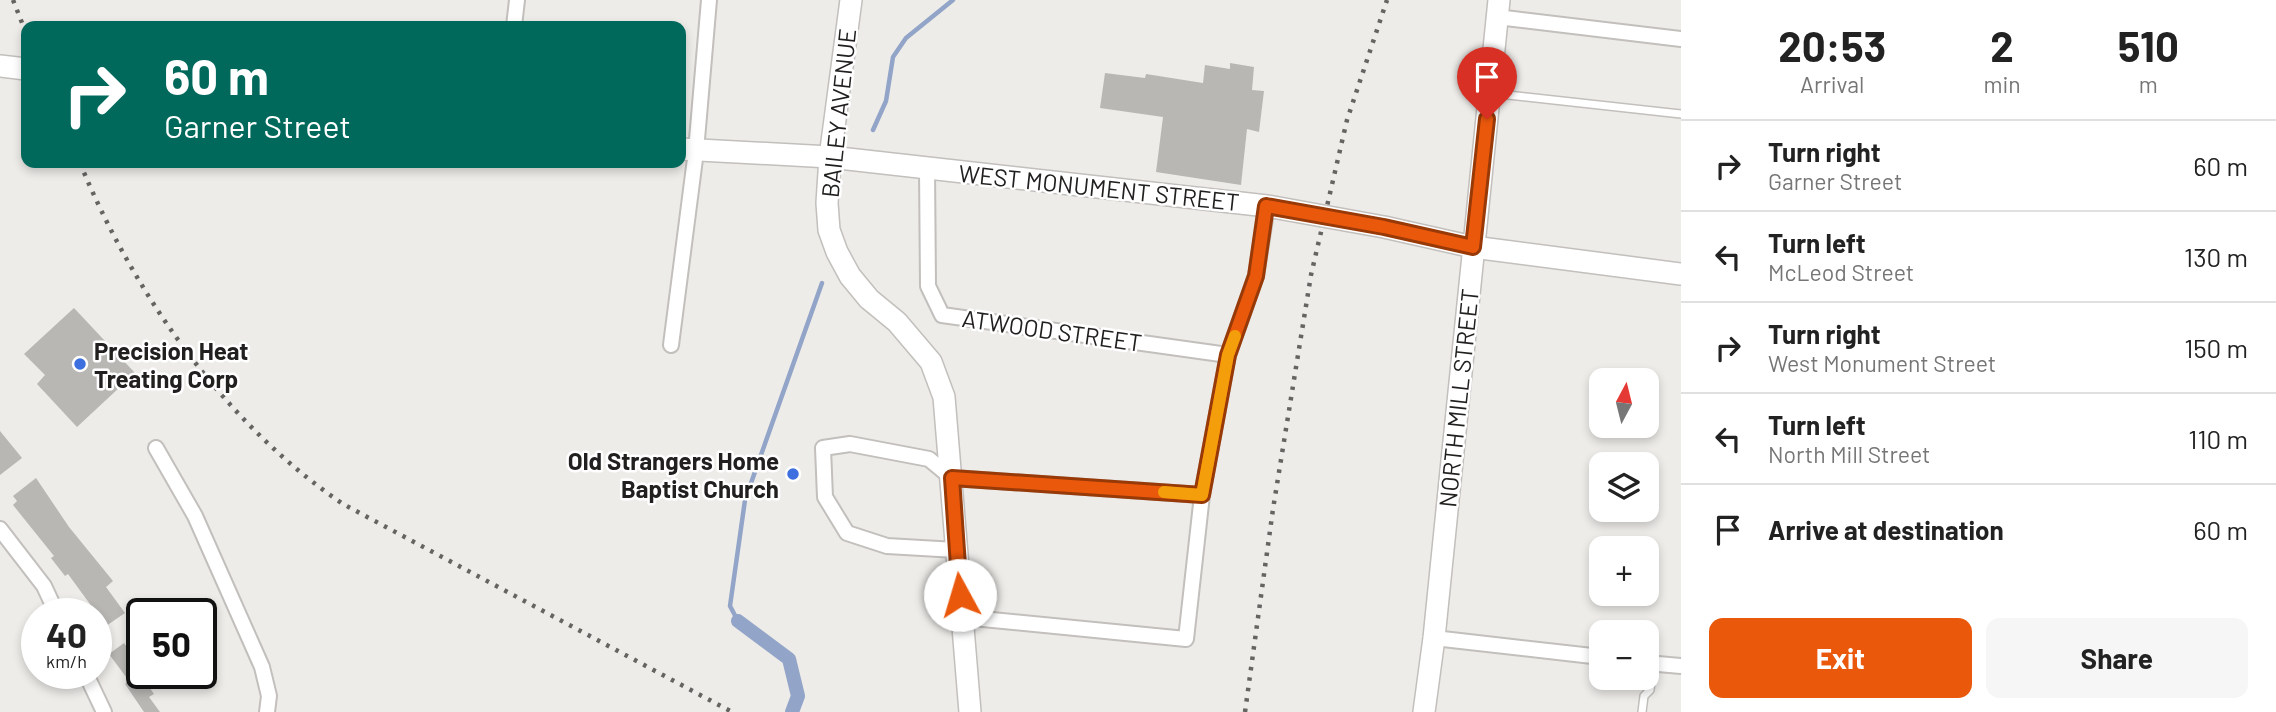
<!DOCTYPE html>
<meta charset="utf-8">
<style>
:root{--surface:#fff;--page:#f6f6f6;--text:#222;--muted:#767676;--line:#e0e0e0;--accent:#ea580c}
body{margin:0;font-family:Barlow,sans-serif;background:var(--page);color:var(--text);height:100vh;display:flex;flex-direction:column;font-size:26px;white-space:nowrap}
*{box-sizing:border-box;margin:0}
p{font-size:23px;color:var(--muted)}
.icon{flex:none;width:38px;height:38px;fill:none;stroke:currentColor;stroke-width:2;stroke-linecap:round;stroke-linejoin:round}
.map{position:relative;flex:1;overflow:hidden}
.sheet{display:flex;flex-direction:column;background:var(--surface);width:595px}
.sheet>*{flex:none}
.banner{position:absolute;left:21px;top:21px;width:665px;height:147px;border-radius:14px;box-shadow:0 4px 10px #0003;background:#00695c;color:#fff;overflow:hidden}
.needle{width:46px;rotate:7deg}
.buttons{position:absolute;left:1589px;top:368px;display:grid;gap:14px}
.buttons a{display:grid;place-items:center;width:70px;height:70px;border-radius:14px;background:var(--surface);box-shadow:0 4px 10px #0003;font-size:35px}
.speed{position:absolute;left:21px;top:598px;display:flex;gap:14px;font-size:35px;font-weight:700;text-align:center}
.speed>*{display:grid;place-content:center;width:91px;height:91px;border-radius:50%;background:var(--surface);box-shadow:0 4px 10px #0003;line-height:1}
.speed small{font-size:18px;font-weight:400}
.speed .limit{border:4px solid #111;border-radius:10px;background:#fff;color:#111}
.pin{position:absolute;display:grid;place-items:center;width:60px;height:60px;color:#fff;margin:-72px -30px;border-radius:50% 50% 50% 0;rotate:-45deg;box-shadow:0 0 7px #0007}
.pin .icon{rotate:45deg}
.me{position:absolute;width:77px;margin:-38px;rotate:354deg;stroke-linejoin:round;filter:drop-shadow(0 0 5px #0008)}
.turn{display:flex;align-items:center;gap:24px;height:147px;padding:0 28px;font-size:32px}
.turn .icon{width:91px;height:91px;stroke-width:2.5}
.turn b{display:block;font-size:49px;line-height:60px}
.eta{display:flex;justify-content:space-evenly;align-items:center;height:119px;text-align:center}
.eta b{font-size:42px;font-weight:700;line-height:49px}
.button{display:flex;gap:14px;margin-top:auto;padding:14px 28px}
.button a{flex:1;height:80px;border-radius:14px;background:var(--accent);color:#fff;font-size:28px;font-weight:700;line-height:80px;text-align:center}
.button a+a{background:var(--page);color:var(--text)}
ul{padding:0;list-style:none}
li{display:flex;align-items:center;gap:21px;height:91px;padding:0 28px;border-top:2px solid var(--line)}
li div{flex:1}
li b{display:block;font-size:26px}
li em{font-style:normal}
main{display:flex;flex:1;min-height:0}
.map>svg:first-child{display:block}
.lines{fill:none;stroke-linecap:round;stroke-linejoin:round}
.stream{stroke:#92a4c7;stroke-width:4.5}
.canal{stroke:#92a4c7;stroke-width:14}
.building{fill:#b9b7b4}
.lane-casing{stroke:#c2bfbc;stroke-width:10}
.street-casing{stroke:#c2bfbc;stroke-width:18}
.secondary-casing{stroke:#c2bfbc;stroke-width:24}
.lane{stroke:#fff;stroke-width:7}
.street{stroke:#fff;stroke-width:14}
.secondary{stroke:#fff;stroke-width:21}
.rail{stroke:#656462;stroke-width:4.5;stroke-dasharray:3.5 7;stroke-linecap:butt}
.route-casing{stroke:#983908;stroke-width:18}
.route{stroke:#ea580c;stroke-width:12}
.slow{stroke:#f59e0b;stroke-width:12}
.poi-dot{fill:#3e6fdf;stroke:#fff;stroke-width:2.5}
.labels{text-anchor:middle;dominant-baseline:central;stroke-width:5;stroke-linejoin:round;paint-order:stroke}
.street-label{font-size:24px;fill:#21201f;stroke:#fff}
.poi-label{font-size:24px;font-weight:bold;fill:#21201f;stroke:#fff;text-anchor:start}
</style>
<main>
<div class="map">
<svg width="1681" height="712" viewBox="0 0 1681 712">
<rect width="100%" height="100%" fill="#eeece9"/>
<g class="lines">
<g class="stream">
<path d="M873 130 886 101 893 57 906 38 953 0"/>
<path d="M738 621 730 606 745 500 822 283"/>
</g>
<path class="canal" d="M738 621 789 659 798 696 792 712"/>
</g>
<g class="building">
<path d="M1230 63 1254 67 1252 90 1264 91 1259 132 1247 129 1241 185 1156 172 1163 117 1100 108 1105 73 1145 78 1146 74 1203 83 1205 65 1230 69Z"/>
<path d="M74 308 135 373 77 427 37 384 45 375 24 354Z"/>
<path d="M0 431 22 458 0 475Z"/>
<path d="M36 478 69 527 113 581 106 587 125 613 106 626 68 574 65 576 51 558 54 556 13 505 17 501 13 496Z"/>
<path d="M124 643 136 660 133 663 154 694 149 697 160 712H144L125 684 129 681 109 654Z"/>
</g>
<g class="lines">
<defs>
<g id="lane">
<path d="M1490 93 1681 114"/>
<path d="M1642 712 1644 696 1650 690 1653 664"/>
</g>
<g id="street">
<path d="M1497 17 1681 39"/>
<path d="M514 26 517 0"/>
<path d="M927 168 928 286 942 315 1228 355"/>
<path d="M671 345 696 151 709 0"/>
<path d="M156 448 195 516 262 667 269 696 267 712"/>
<path d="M0 529 44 586 57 614"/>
<path d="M956 550 887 546 847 533 825 497 823 448 850 444 929 459 952 478 1202 495"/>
<path d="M962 617 1186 639 1202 495 1228 355 1256 276 1267 206"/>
<path d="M1434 638 1601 657"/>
<path d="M1647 663 1681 666"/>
<path d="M86 674 104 712"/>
</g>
<g id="secondary">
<path d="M851 0 830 157 827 203 829 230 837 252 850 276 869 299 897 322 931 362 944 397 970 712"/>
<path d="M0 66 26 69"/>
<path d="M681 149 830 157 1267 206 1384 227 1473 247 1681 274"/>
<path d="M1424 712 1434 638 1499 0"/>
</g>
</defs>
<use href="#lane" class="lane-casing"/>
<use href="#street" class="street-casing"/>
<use href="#secondary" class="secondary-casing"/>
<use href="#lane" class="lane"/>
<use href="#street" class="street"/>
<use href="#secondary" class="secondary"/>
<g class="rail">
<path d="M13 0 26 33"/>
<path d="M80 163C134 294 225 424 343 504L732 712"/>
<path d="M1245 712 1273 509 1311 275 1347 120 1387 0"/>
</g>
</g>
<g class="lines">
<defs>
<path id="route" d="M960 595 952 478 1202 495 1228 355 1256 276 1266 206 1384 227 1473 247 1487 119"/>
</defs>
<use href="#route" class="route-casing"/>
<use href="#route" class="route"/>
<path class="slow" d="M1164 492 1202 495 1228 355 1235 336"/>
</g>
<g class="poi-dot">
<circle cx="80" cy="364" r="7"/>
<circle cx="793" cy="474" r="7"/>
</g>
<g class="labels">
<g class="street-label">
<text transform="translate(838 113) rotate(-84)">BAILEY AVENUE</text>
<text transform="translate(1099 187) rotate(6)">WEST MONUMENT STREET</text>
<text transform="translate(1052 330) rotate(8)">ATWOOD STREET</text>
<text transform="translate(1458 398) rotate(-84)">NORTH MILL STREET</text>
</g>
<g class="poi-label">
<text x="94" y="350">Precision Heat<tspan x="94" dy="28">Treating Corp</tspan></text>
<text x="779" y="460" text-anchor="end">Old Strangers Home<tspan x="779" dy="28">Baptist Church</tspan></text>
</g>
</g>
</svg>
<div class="buttons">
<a><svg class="needle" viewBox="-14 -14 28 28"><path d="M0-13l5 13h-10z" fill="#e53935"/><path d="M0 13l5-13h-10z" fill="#767676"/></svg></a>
<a><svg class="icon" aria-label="layers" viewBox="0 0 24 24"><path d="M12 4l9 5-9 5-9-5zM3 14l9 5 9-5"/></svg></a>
<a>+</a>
<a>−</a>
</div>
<div class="speed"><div>40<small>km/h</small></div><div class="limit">50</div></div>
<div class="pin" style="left:1487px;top:119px;background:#d93025"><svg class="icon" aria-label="arrive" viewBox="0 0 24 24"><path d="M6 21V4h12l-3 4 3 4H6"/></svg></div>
<svg class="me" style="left:960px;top:595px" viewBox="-20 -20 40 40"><circle r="19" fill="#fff"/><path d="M0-13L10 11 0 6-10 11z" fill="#ea580c"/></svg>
<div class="banner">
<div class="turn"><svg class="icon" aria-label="right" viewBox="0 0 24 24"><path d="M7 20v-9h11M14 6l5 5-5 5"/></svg><div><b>60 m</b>Garner Street</div></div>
</div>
</div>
<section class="sheet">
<div class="eta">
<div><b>20:53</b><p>Arrival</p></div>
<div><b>2</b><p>min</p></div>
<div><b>510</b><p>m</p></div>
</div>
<ul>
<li><svg class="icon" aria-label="right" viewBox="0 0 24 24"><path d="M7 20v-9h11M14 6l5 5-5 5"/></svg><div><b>Turn right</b><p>Garner Street</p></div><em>60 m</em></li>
<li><svg class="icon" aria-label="left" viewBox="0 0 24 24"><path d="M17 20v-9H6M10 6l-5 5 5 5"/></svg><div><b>Turn left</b><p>McLeod Street</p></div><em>130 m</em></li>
<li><svg class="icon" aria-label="right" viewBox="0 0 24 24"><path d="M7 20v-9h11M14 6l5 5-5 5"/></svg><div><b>Turn right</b><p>West Monument Street</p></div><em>150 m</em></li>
<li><svg class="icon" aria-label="left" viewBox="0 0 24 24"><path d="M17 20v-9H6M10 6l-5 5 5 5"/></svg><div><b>Turn left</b><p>North Mill Street</p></div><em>110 m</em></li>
<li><svg class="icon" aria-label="arrive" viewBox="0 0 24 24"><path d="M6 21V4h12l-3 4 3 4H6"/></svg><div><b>Arrive at destination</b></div><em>60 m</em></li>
</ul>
<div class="button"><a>Exit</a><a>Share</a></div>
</section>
</main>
